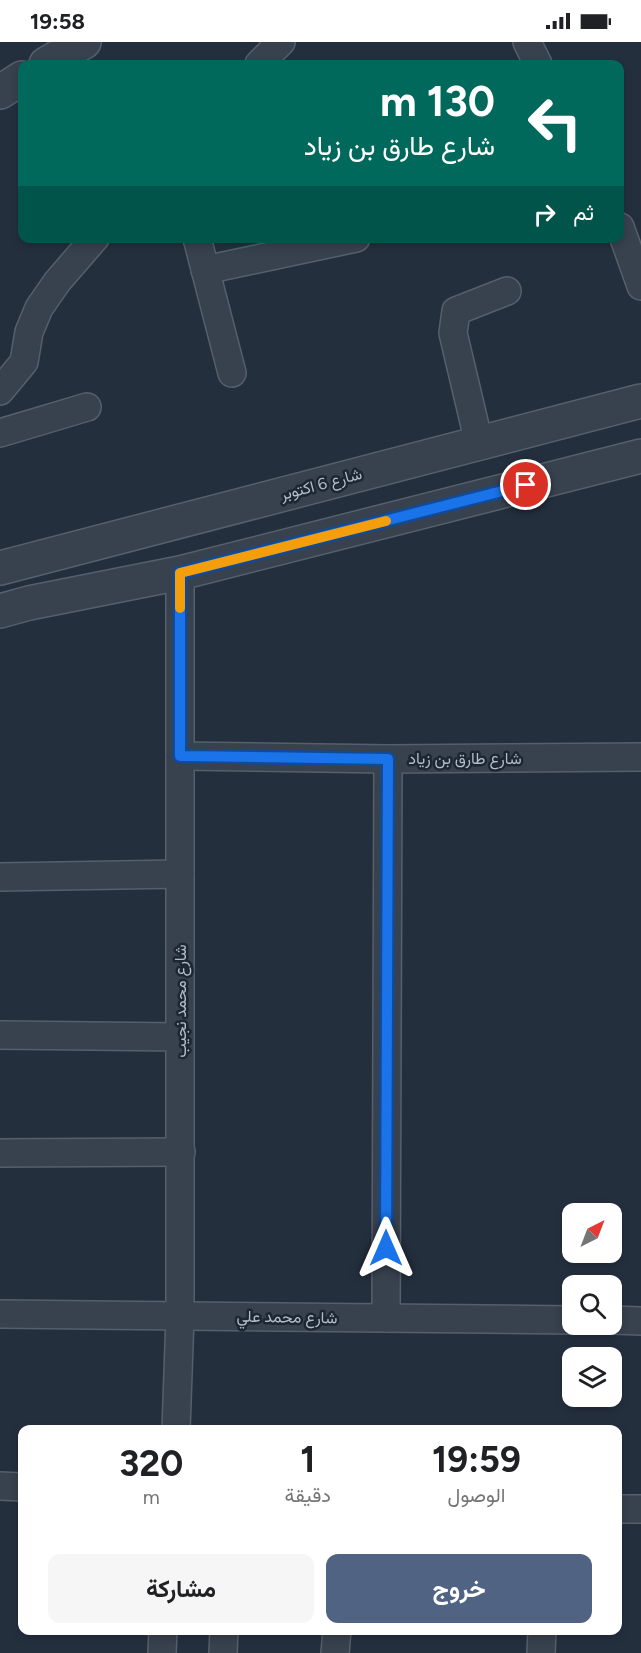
<!DOCTYPE html>
<html lang="ar">
<meta charset="utf-8">
<style>
:root{--surface:#fff;--page:#f6f6f6;--text:#202124;--muted:#757577;--accent:#506383}
body{margin:0;font-family:Figtree,Vazirmatn,sans-serif;background:var(--page);color:var(--text);direction:rtl;height:100vh;display:flex;flex-direction:column;font-size:22px;white-space:nowrap}
*{box-sizing:border-box;margin:0}
p{font-size:20px;color:var(--muted)}
.icon{flex:none;width:33px;height:33px;fill:none;stroke:currentColor;stroke-width:2;stroke-linecap:round;stroke-linejoin:round}
.map{position:relative;flex:1;overflow:hidden;direction:ltr}
.details{position:absolute;left:18px;top:1383px;width:604px;height:210px;display:flex;flex-direction:column;background:var(--surface);border-radius:12px;box-shadow:0 3px 9px #0003;direction:rtl}
.details>*{flex:none}
.top-card{position:absolute;left:18px;top:18px;width:606px;height:183px;border-radius:12px;box-shadow:0 3px 9px #0003;direction:rtl;background:#00695c;color:#fff;overflow:hidden}
.needle{width:39px;rotate:42deg}
.tools{position:absolute;left:562px;top:1161px;display:grid;gap:12px}
.tools a{display:grid;place-items:center;width:60px;height:60px;border-radius:12px;background:var(--surface);box-shadow:0 3px 9px #0003;font-size:30px}
.pin{position:absolute;display:grid;place-items:center;width:51px;height:51px;color:#fff;margin:-26px;border:3px solid #fff;border-radius:50%;box-shadow:0 2px 6px #0007}
.me{position:absolute;width:66px;margin:-33px;rotate:0deg;stroke-linejoin:round;filter:drop-shadow(0 0 4px #0008)}
.turn{display:flex;align-items:center;gap:21px;height:126px;padding:0 30px;font-size:27px}
.turn .icon{width:78px;height:78px;stroke-width:2.5}
.turn b{display:block;font-size:42px;line-height:51px}
.then{display:flex;align-items:center;height:57px;padding:0 30px;background:#0003;gap:12px;font-size:22px}
.eta{display:flex;justify-content:space-evenly;align-items:center;height:102px;text-align:center}
.eta b{font-size:36px;font-weight:700;line-height:42px}
.primary-button{display:flex;gap:12px;margin-top:auto;padding:12px 30px}
.primary-button a{flex:1;height:69px;border-radius:12px;background:var(--accent);color:#fff;font-size:24px;font-weight:700;line-height:69px;text-align:center}
.primary-button a+a{background:var(--page);color:var(--text)}
.status{display:flex;justify-content:space-between;align-items:center;height:42px;padding:0 30px;background:var(--surface);direction:ltr}
.status svg{height:16px;fill:currentColor}
.map>svg:first-child{display:block}
.lines{fill:none;stroke-linecap:round;stroke-linejoin:round}
.minor-casing{stroke:#565f6c;stroke-width:30}
.tertiary-casing{stroke:#565f6c;stroke-width:36}
.minor{stroke:#38414e;stroke-width:27}
.tertiary{stroke:#38414e;stroke-width:33}
.route-casing{stroke:#114b97;stroke-width:15}
.route{stroke:#1a73e8;stroke-width:10}
.slow{stroke:#f59e0b;stroke-width:10}
.labels{text-anchor:middle;dominant-baseline:central;stroke-width:5;stroke-linejoin:round;paint-order:stroke}
.street-label{font-size:16px;fill:#b4bcc9;stroke:#1d2633}
</style>
<div class="status"><b>19:58</b><svg viewBox="0 0 49 12"><path d="M0 12V9h3v3zM5 12V6h3v6zM10 12V3h3v9zM15 12V0h3v12zM26 1h20v11H26zM47 4h2v5h-2z"/></svg></div>
<div class="map">
<svg width="641" height="1611" viewBox="0 0 641 1611">
<rect width="100%" height="100%" fill="#242f3e"/>
<g class="lines">
<defs>
<g id="minor">
<path d="M527 0 538 22"/>
<path d="M259 22 281 0"/>
<path d="M620 185 641 244"/>
<path d="M197 196 232 331"/>
<path d="M205 228 356 196"/>
<path d="M0 349 24 320 29 290 39 266 57 240 95 196"/>
<path d="M0 391 87 365"/>
<path d="M479 401 453 291 456 269 507 249"/>
<path d="M180 714 388 717 641 715"/>
<path d="M0 835 180 832"/>
<path d="M0 993 180 995"/>
<path d="M0 1111 181 1110"/>
<path d="M0 1272 573 1278"/>
<path d="M386 1276 388 717"/>
<path d="M612 1278 641 1279"/>
<path d="M176 1388 180 1274V531"/>
<path d="M0 1444 22 1445"/>
<path d="M618 1467H641"/>
<path d="M162 1611 163 1588"/>
<path d="M223 1611 224 1588"/>
<path d="M335 1611 337 1588"/>
<path d="M541 1611 542 1588"/>
</g>
<g id="tertiary">
<path d="M46 22 84 0"/>
<path d="M0 50 22 36"/>
<path d="M0 526 641 359"/>
<path d="M0 569 29 561 180 531 641 414"/>
</g>
</defs>
<use href="#minor" class="minor-casing"/>
<use href="#tertiary" class="tertiary-casing"/>
<use href="#minor" class="minor"/>
<use href="#tertiary" class="tertiary"/>
</g>
<g class="lines">
<defs>
<path id="route" d="M386 1206 388 717 180 714V531L526 443"/>
</defs>
<use href="#route" class="route-casing"/>
<use href="#route" class="route"/>
<path class="slow" d="M180 566V531L386 479"/>
</g>
<g class="labels">
<g class="street-label">
<text transform="translate(321 442) rotate(-15)">شارع 6 اكتوبر</text>
<text x="465" y="716">شارع طارق بن زياد</text>
<text transform="translate(180 959) rotate(-90)">شارع محمد نجيب</text>
<text transform="translate(287 1275) rotate(1)">شارع محمد علي</text>
</g>
</g>
</svg>
<div class="tools">
<a><svg class="needle" viewBox="-14 -14 28 28"><path d="M0-13l5 13h-10z" fill="#e53935"/><path d="M0 13l5-13h-10z" fill="#757577"/></svg></a>
<a><svg class="icon" aria-label="search" viewBox="0 0 24 24"><circle cx="10" cy="10" r="6"/><path d="M15 15l6 6"/></svg></a>
<a><svg class="icon" aria-label="layers" viewBox="0 0 24 24"><path d="M12 4l9 5-9 5-9-5zM3 14l9 5 9-5"/></svg></a>
</div>
<div class="pin" style="left:526px;top:443px;background:#d93025"><svg class="icon" aria-label="arrive" viewBox="0 0 24 24"><path d="M6 21V4h12l-3 4 3 4H6"/></svg></div>
<svg class="me" style="left:386px;top:1206px" viewBox="-20 -20 40 40"><path d="M0-17L14 15 0 8-14 15z" fill="#1a73e8" stroke="#fff" stroke-width="4"/></svg>
<div class="top-card">
<div class="turn"><svg class="icon" aria-label="left" viewBox="0 0 24 24"><path d="M17 20v-9H6M10 6l-5 5 5 5"/></svg><div><b>130 m</b>شارع طارق بن زياد</div></div>
<div class="then">ثم<svg class="icon" aria-label="right" viewBox="0 0 24 24"><path d="M7 20v-9h11M14 6l5 5-5 5"/></svg></div>
</div>
<section class="details">
<div class="eta">
<div><b>19:59</b><p>الوصول</p></div>
<div><b>1</b><p>دقيقة</p></div>
<div><b>320</b><p>m</p></div>
</div>
<div class="primary-button"><a>خروج</a><a>مشاركة</a></div>
</section>
</div>
